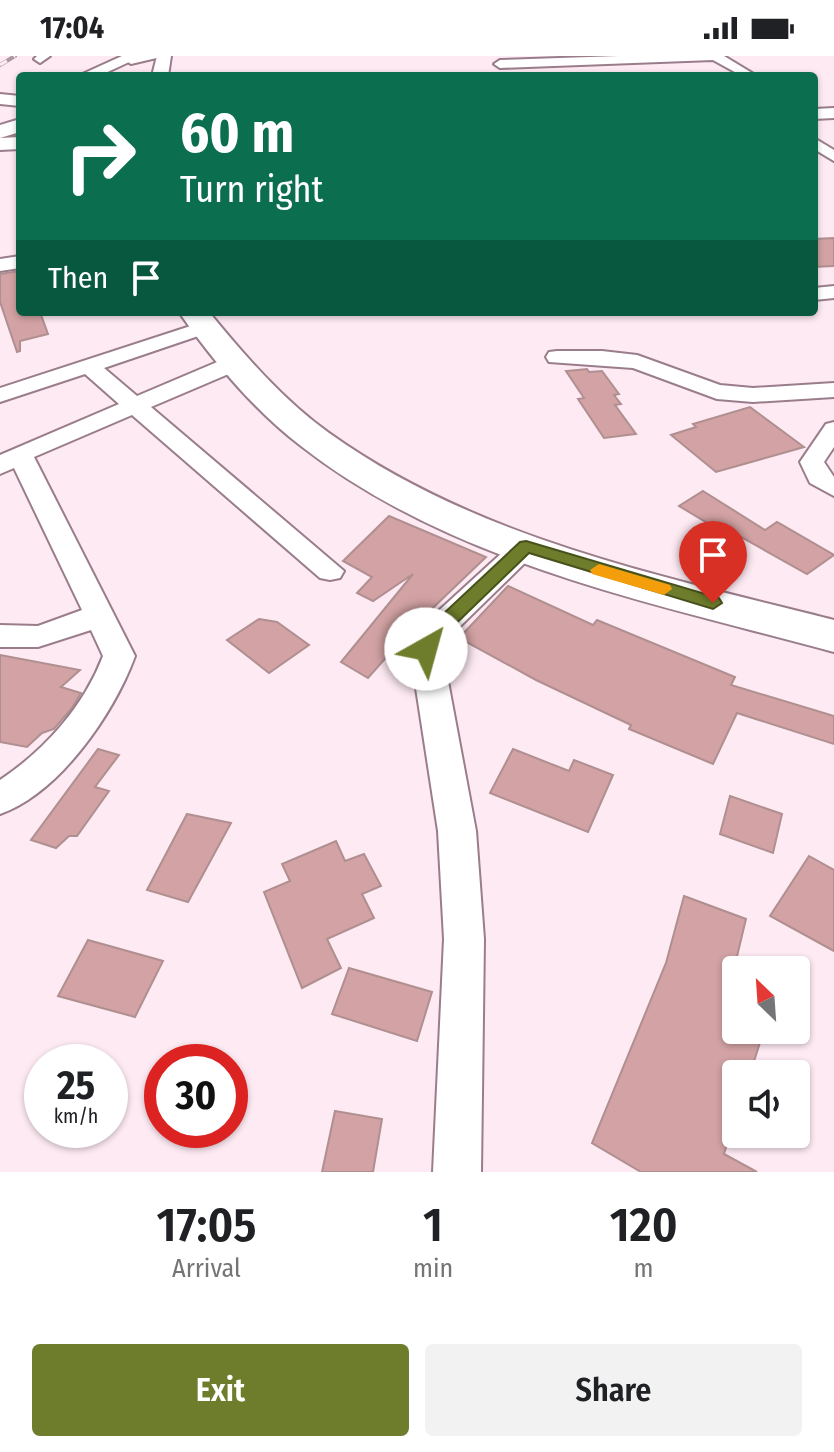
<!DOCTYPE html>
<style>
:root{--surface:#fff;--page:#f2f2f2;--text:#202124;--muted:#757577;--accent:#6e7d2b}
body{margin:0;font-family:"Fira Sans Condensed",sans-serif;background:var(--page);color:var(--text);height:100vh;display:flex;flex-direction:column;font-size:30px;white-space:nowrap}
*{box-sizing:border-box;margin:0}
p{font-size:26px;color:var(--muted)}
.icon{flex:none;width:44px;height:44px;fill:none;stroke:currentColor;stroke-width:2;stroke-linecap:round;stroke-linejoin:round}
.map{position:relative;height:1116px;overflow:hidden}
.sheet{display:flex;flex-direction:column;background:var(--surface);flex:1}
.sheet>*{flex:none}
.top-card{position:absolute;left:16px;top:16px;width:802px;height:244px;border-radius:8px;box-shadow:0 2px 6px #0004;background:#0b6e4f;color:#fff;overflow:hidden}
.needle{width:52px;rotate:335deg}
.tools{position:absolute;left:722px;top:900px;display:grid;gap:16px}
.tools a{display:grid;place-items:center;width:88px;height:88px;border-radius:8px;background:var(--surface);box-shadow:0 2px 6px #0004;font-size:40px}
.speed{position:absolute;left:24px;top:988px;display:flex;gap:16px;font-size:40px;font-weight:700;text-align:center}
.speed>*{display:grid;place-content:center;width:104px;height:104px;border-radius:50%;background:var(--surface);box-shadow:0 2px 6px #0004;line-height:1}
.speed small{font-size:20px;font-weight:400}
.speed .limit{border:12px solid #d22;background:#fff;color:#111}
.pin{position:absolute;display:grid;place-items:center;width:68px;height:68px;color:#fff;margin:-82px -34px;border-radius:50% 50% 50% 0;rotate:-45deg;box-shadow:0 0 8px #0007}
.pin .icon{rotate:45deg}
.me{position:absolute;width:88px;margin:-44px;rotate:38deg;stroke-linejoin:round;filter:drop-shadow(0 0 6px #0008)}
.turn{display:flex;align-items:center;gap:28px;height:168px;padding:0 32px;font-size:36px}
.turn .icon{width:104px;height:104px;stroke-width:2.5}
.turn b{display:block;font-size:56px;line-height:68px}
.then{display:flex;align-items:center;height:76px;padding:0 32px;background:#0003;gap:16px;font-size:30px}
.eta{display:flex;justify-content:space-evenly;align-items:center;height:136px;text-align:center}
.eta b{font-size:48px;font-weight:600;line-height:56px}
.cta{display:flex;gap:16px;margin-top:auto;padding:16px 32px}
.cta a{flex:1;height:92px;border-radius:8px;background:var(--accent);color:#fff;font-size:32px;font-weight:600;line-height:92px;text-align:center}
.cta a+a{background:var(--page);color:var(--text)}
.status{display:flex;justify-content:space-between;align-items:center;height:56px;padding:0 40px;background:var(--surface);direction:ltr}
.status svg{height:22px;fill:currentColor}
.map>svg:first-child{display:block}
.building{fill:#d2a2a4;stroke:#b08f90;stroke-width:2}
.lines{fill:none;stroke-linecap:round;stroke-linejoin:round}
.minor-casing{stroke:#9a7d8b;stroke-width:4}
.major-casing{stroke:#9a7d8b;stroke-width:4}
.highway-casing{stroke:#9a7d8b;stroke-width:4}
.minor{fill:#fff;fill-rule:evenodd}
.major{fill:#fff;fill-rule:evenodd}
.highway{fill:#fff;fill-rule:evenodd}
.rail-casing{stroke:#a999a0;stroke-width:4}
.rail{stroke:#feeaf3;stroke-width:3;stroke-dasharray:8;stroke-linecap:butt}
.route{fill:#6e7d2b;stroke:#48511c;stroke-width:2}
.slow{fill:#f59e0b}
</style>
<div class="status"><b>17:04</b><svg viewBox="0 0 49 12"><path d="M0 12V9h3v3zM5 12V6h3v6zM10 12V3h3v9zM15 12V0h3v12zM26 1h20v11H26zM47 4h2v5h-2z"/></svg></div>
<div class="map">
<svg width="834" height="1116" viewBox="0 0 834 1116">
<rect width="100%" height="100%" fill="#feeaf3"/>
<g class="building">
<path d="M834 182V210L814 211V183Z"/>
<path d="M20 215V256H40L48 278 20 285V295L17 296 0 246V218Z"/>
<path d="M587 313 589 316 602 315 619 338 614 339 621 348 615 349 636 378 604 382 578 343 584 342 566 315Z"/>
<path d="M750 351 804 391 716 416 671 379 696 371 693 368Z"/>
<path d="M703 435 765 474 777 466 834 499 807 518 741 481 736 484 679 450Z"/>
<path d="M389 460 486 501 414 570 368 622 341 606 413 518 373 545 357 537 372 521 343 505Z"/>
<path d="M508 530 593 569 597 564 735 621 731 629 834 660V688L737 657 713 708 629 673 631 669 536 624 459 582Z"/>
<path d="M259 563 277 566 309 589 269 617 227 584Z"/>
<path d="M0 599 80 614 61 631 81 637 72 652 54 673 42 677 27 691 0 686Z"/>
<path d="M98 693 119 699 95 731 109 735 77 780H69L56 792 31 784Z"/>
<path d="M513 693 569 715 574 704 613 719 588 776 490 737Z"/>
<path d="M730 740 782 758 773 797 720 778Z"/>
<path d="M187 758 231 767 188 846 147 834Z"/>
<path d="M336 785 345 805 364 798 381 830 362 838 374 862 327 883 341 912 302 932 264 836 290 825 282 808Z"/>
<path d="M809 800 834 814V895L770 860Z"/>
<path d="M684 840 746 863 727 942 736 946V974H764L750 1018H736V1061L724 1098 757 1116H641L592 1087 666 907Z"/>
<path d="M88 884 163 905 135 961 58 940Z"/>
<path d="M349 912 432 936 417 985 332 958Z"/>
<path d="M335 1055 382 1063 373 1116H322Z"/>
</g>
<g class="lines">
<defs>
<g id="minor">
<path d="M37 0H50L40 7 34 3Z"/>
<path d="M134 0H165L131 8 125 4Z"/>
<path d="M619 0H724L757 20H742L713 4 500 12 494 8 500 4Z"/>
<path d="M814 82 834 94V105L814 93Z"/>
<path d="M20 200V212L0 215V203Z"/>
<path d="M834 230V242L814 244V232Z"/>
<path d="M206 265 213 267 216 271 213 275 104 312 137 340 229 301H245L248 306 245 311 151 351 344 515 340 522 330 524 320 522 132 359 34 401 135 600C114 657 60 737 0 758V724C45 694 84 650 103 600L91 574 38 591H0V569L38 570 82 554 14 412 0 418V399L119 348 85 318 0 346V332Z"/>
<path d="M557 295H602L637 299 720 329 753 332 834 327V341L753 346 717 343 633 312 549 306 546 301 549 296Z"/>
<path d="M834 366V391L824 406 834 421V440L810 427 800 406 826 368Z"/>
<path d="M526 481 536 484 540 490 536 496 446 584 442 593 476 775 484 883 481 1116H433L444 883 438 775 410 593 422 570 516 484Z"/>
</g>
<g id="major">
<path d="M122 0H142L99 20H78Z"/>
<path d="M157 0H171L168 20H152Z"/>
<path d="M0 38 20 40V50L0 48Z"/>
<path d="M834 52V62L814 63V53Z"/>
<path d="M20 81V93L0 94V82Z"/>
</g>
<g id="highway">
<path d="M20 63V76L0 82V69Z"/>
<path d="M179 256H209C245 300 283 344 329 377 477 483 661 520 834 564V596C654 547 452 508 301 390 254 354 213 305 179 256Z"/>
</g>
</defs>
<use href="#minor" class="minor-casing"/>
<use href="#major" class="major-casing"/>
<use href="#highway" class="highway-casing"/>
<use href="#minor" class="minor"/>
<use href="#major" class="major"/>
<use href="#highway" class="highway"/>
<defs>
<path id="rail" d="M0 9 15 0"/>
</defs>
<use href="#rail" class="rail-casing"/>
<use href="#rail" class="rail"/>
</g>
<path class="route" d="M526 485 719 542 722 547 713 553 529 497 441 582 433 598H420L417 593 427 573 520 486Z"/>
<path class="slow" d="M599 508 670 529 672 533 664 539 592 518 590 514Z"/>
</svg>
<div class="tools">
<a><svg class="needle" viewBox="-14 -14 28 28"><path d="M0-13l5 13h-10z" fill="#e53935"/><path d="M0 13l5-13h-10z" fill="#757577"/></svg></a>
<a><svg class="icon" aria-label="sound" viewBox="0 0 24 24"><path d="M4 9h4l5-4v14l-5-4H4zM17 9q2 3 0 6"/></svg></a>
</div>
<div class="speed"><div>25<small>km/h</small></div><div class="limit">30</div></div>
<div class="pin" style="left:713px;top:547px;background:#d93025"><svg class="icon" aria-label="arrive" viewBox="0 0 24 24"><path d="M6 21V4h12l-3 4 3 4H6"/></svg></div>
<svg class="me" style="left:426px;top:593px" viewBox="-20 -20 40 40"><circle r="19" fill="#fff"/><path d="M0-13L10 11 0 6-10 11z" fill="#6e7d2b"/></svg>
<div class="top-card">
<div class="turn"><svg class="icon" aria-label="right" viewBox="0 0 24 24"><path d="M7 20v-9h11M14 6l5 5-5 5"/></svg><div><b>60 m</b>Turn right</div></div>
<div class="then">Then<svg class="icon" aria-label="arrive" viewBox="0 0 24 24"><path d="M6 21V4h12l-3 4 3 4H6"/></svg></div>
</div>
</div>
<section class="sheet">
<div class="eta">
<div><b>17:05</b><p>Arrival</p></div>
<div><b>1</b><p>min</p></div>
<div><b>120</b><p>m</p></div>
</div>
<div class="cta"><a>Exit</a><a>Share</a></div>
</section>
